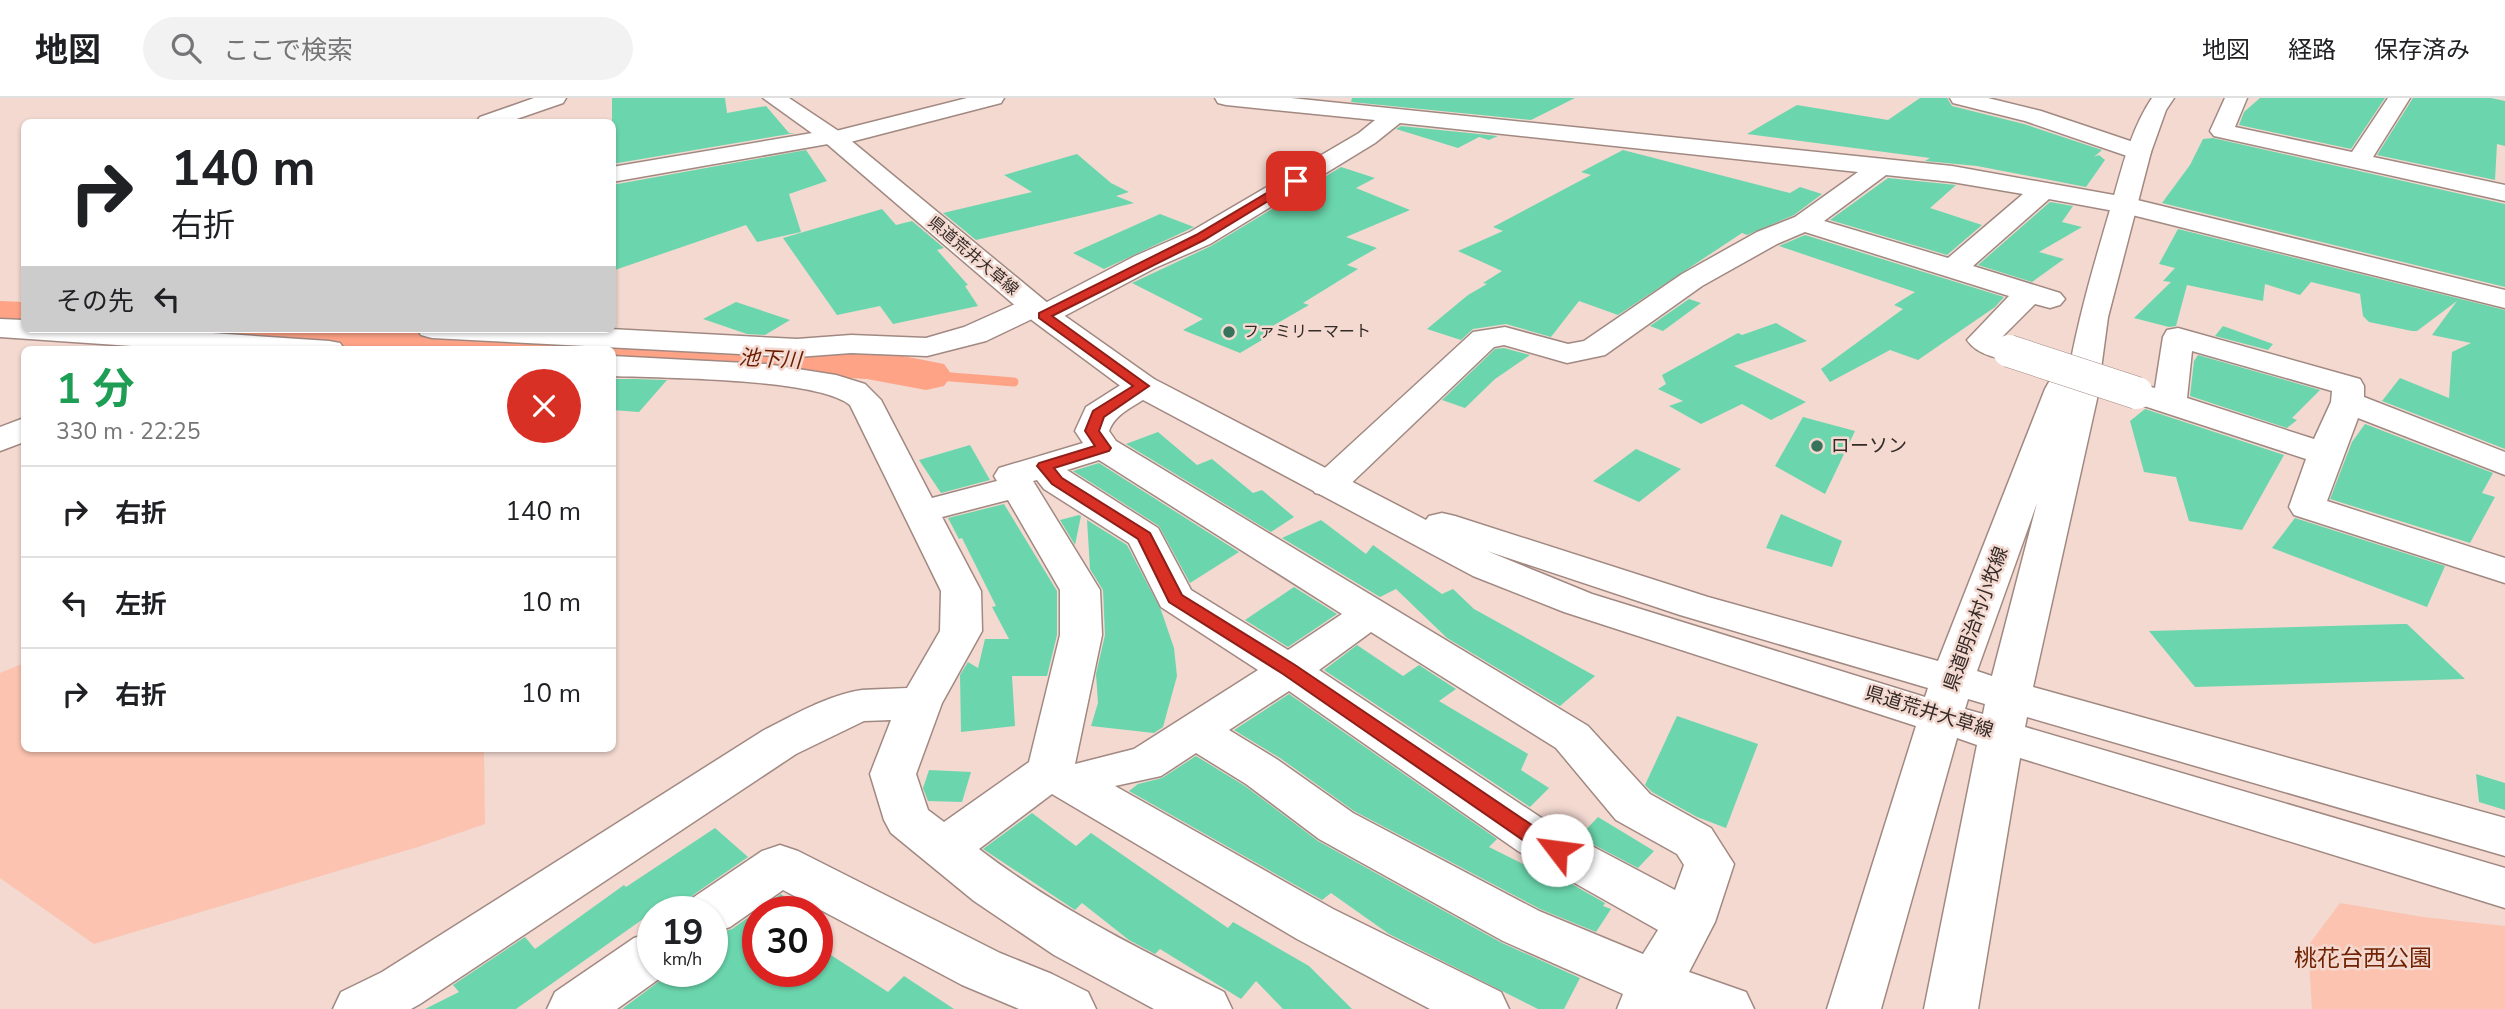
<!DOCTYPE html>
<html lang="ja">
<meta charset="utf-8">
<style>
:root{--surface:#fff;--page:#f2f2f2;--text:#202124;--muted:#757577;--line:#e0e0e0}
body{margin:0;font-family:"Nunito Sans","Noto Sans JP",sans-serif;background:var(--page);color:var(--text);height:100vh;display:flex;flex-direction:column;font-size:26px;white-space:nowrap}
*{box-sizing:border-box;margin:0}
p{font-size:23px;color:var(--muted)}
.icon{flex:none;width:38px;height:38px;fill:none;stroke:currentColor;stroke-width:2;stroke-linecap:round;stroke-linejoin:round}
.map{position:relative;flex:1;overflow:hidden}
.drawer{position:absolute;left:21px;top:248px;width:595px;height:406px;display:flex;flex-direction:column;background:var(--surface);border-radius:10px;box-shadow:0 2px 5px #0004}
.drawer>*{flex:none}
.top-card{position:absolute;left:21px;top:21px;width:595px;height:214px;border-radius:10px;box-shadow:0 2px 5px #0004;background:#fff;color:var(--text);overflow:hidden}
.speed{position:absolute;left:637px;top:798px;display:flex;gap:14px;font-size:35px;font-weight:700;text-align:center}
.speed>*{display:grid;place-content:center;width:91px;height:91px;border-radius:50%;background:var(--surface);box-shadow:0 2px 5px #0004;line-height:1}
.speed small{font-size:18px;font-weight:400}
.speed .limit{border:10px solid #d22;background:#fff;color:#111}
.pin{position:absolute;display:grid;place-items:center;width:60px;height:60px;color:#fff;margin:-30px;border-radius:14px;box-shadow:0 4px 10px #0006}
.me{position:absolute;width:77px;margin:-38px;rotate:300deg;stroke-linejoin:round;filter:drop-shadow(0 0 5px #0008)}
.turn{display:flex;align-items:center;gap:24px;height:147px;padding:0 35px;font-size:32px}
.turn .icon{width:91px;height:91px;stroke-width:2.5}
.turn b{display:block;font-size:49px;line-height:60px}
.then{display:flex;align-items:center;height:66px;padding:0 35px;background:#0003;gap:14px;font-size:26px}
.round{display:grid;place-items:center;flex:none;width:74px;height:74px;border-radius:37px;background:var(--page)}
.headline{display:flex;align-items:center;justify-content:space-between;height:119px;padding:0 35px}
h1{font-size:42px;font-weight:700;line-height:52px;color:#1e9e55}
ul{padding:0;list-style:none}
li{display:flex;align-items:center;gap:21px;height:91px;padding:0 35px;border-top:2px solid var(--line)}
li div{flex:1}
li b{display:block;font-size:26px}
li em{font-style:normal}
header{display:flex;align-items:center;gap:42px;box-sizing:border-box;height:98px;padding:0 35px;background:var(--surface);border-bottom:2px solid var(--line)}
header strong{font-size:33px}
nav{display:flex;gap:38px;margin-inline-start:auto;font-size:24px}
.search{width:490px;height:63px;background:var(--page);display:flex;align-items:center;gap:18px;box-sizing:border-box;padding:0 24px;border-radius:38px;color:var(--muted);font-size:26px}
.map>svg:first-child{display:block}
.green{fill:#fbc3b0}
.lines{fill:none;stroke-linecap:round;stroke-linejoin:round}
.stream{stroke:#fea386;stroke-width:9}
.river{fill:#fea386;fill-rule:evenodd}
.building{fill:#6bd6ad}
.minor-casing{stroke:#a18982;stroke-width:3}
.tertiary-casing{stroke:#a18982;stroke-width:3}
.secondary-casing{stroke:#a18982;stroke-width:3}
.minor{fill:#fff;fill-rule:evenodd}
.tertiary{fill:#fff;fill-rule:evenodd}
.secondary{fill:#fff;fill-rule:evenodd}
.minor-bridge-casing{stroke:#a18982;stroke-width:33;stroke-linecap:butt}
.minor-bridge{stroke:#fff;stroke-width:32}
.route{fill:#d93025;stroke:#8d1f18;stroke-width:2}
.poi-dot{fill:#37725c;stroke:#f3d9d0;stroke-width:2.5}
.labels{text-anchor:middle;dominant-baseline:central;stroke-width:5;stroke-linejoin:round;paint-order:stroke}
.far-street-label{font-size:16px;fill:#342a27;stroke:#f3d9d0}
.far-poi-label{font-size:16px;fill:#342a27;stroke:#f3d9d0;text-anchor:start}
.poi-label{font-size:19px;fill:#342a27;stroke:#f3d9d0;text-anchor:start}
.street-label{font-size:19px;fill:#342a27;stroke:#f3d9d0}
.water-label{font-size:21px;font-style:italic;fill:#6b1d00;stroke:#f3d9d0}
.near-park-label{font-size:23px;fill:#712203;stroke:#f3d9d0}
</style>
<header>
<strong>地図</strong>
<div class="search"><svg class="icon" aria-label="search" viewBox="0 0 24 24"><circle cx="10" cy="10" r="6"/><path d="M15 15l6 6"/></svg>ここで検索</div>
<nav><a>地図</a><a>経路</a><a>保存済み</a></nav>
</header>
<div class="map">
<svg width="2505" height="911" viewBox="0 0 2505 911">
<rect width="100%" height="100%" fill="#f3d9d0"/>
<g class="green">
<path d="M24 565V651H484L485 726 421 748 94 846 0 780V575Z"/>
<path d="M2340 805 2423 819 2505 828V911H2312L2308 848Z"/>
</g>
<g class="lines">
<path class="stream" d="M926 277 1014 284"/>
<g class="river">
<path d="M0 203 24 204V231H29H0Z"/>
<path d="M216 231H501L867 251 944 266 952 277 944 288 926 292 867 281 612 267V252H351L240 246 223 241Z"/>
</g>
</g>
<g class="building">
<path d="M612 0H725L727 15 766 8 789 35H795L612 66Z"/>
<path d="M1352 0H1575L1531 22 1351 4Z"/>
<path d="M1920 0H1947L1952 8 2024 26 2102 52 2094 59 2099 57 2105 62 2086 89 1977 68 1925 63 1930 60 1747 36 1797 7 1888 22Z"/>
<path d="M2260 0H2385L2351 51 2239 27 2244 14Z"/>
<path d="M2413 0H2491L2505 3V48L2497 46 2495 82 2377 57Z"/>
<path d="M1401 28 1498 38 1489 42 1479 39 1458 50 1396 31Z"/>
<path d="M2213 40 2505 106V189L2162 105 2190 67 2203 41Z"/>
<path d="M806 52 827 83 789 96 801 134 757 144 746 127 612 173V87Z"/>
<path d="M1623 52 1790 95 1800 89 1822 96 1794 117 1747 137 1742 135 1618 217 1579 203 1551 239 1506 226 1473 231 1461 242 1427 231 1468 197 1487 186 1483 185 1502 173 1458 153 1503 133 1493 129 1591 77 1581 74Z"/>
<path d="M1077 56 1111 85 1129 94 1116 98 1134 105 976 142 943 115 1032 94 1004 77Z"/>
<path d="M1341 69 1375 80 1356 90 1410 112 1346 139 1377 150 1347 167 1358 171 1303 205 1309 207 1264 233 1272 236 1240 255 1183 232 1203 221 1132 185 1211 148Z"/>
<path d="M1888 80 1956 87 1930 110 1982 127 1947 157 1830 122Z"/>
<path d="M2050 104 2073 108 2062 124 2082 129 2039 154 2064 161 2032 184 1978 167Z"/>
<path d="M882 111 896 127 912 123 944 150 937 152 968 187 965 188 978 208 893 226 880 208 837 217 783 140Z"/>
<path d="M1160 116 1194 129 1104 171 1073 155Z"/>
<path d="M2178 131 2505 212V351L2382 303 2400 280 2449 300 2452 254 2471 245 2432 237 2457 203 2417 233H2412L2369 224 2363 218 2360 196 2311 184 2300 197 2265 186 2263 203 2187 187 2176 228 2169 229 2134 220 2171 184 2163 183 2175 170 2159 166Z"/>
<path d="M1805 137 2004 199 1995 209 1918 262 1890 252 1830 284 1821 271 1903 211 1894 207 1915 194 1779 148Z"/>
<path d="M1689 201 1701 205 1663 233 1650 228Z"/>
<path d="M736 204 790 222 765 237 747 236 703 221Z"/>
<path d="M1776 225 1807 243 1734 268 1806 304 1771 322 1742 306 1701 326 1669 308 1683 303 1658 291 1666 286 1662 277 1738 235 1742 237Z"/>
<path d="M2223 228 2273 246 2268 252 2215 238Z"/>
<path d="M1504 250 1530 257 1495 281 1465 310 1442 302 1495 251Z"/>
<path d="M2198 257 2320 292 2292 320 2297 322 2287 330 2190 298 2194 263Z"/>
<path d="M612 281H635L667 282 639 314 612 312Z"/>
<path d="M2145 311 2284 357 2242 432 2189 423 2176 379 2144 374 2130 323Z"/>
<path d="M1803 319 1855 333 1825 396 1775 368Z"/>
<path d="M2365 326 2493 375 2482 395 2495 399 2470 445 2330 401 2352 344Z"/>
<path d="M1158 334 1197 367 1212 361 1253 395 1262 392 1294 419 1271 434 1126 346Z"/>
<path d="M970 347 990 382 941 395 919 362Z"/>
<path d="M1636 351 1681 371 1639 404 1593 383Z"/>
<path d="M1099 365 1239 454 1190 485 1159 428 1073 373Z"/>
<path d="M1004 406 1057 493V537L1047 578H1012L1015 628 961 634 960 577 968 564 978 570 985 541H1009L992 509 996 508 962 440 959 441 948 420Z"/>
<path d="M1781 416 1842 443 1832 469 1766 450Z"/>
<path d="M1079 417 1081 418 1075 447 1060 422Z"/>
<path d="M2295 420 2445 468 2427 509 2272 450Z"/>
<path d="M1087 422 1127 447 1161 512 1174 550 1177 578 1163 629 1154 635 1091 628 1098 605 1096 576 1105 537 1103 492 1090 471Z"/>
<path d="M1321 422 1366 456 1373 447 1442 496 1453 491 1474 511 1595 578 1560 608 1447 540 1396 491 1380 499 1282 440Z"/>
<path d="M1294 489 1337 516 1288 549 1245 522Z"/>
<path d="M2401 526H2407L2465 581 2195 589 2149 533Z"/>
<path d="M1357 547 1403 578 1419 567 1456 591 1439 603 1528 656 1521 672 1549 690 1530 709 1324 572Z"/>
<path d="M1289 596 1497 741 1489 749 1543 776 1547 772 1605 805 1603 808 1611 811 1596 834 1540 811 1354 713 1280 660 1234 632Z"/>
<path d="M1677 618 1758 646 1726 730 1697 719 1652 694 1645 687Z"/>
<path d="M1196 658 1245 688 1318 743 1502 845 1580 880 1564 911H1538L1389 836 1331 795 1322 802 1129 693 1138 686 1162 680Z"/>
<path d="M929 672 971 674 962 704 928 703 923 690Z"/>
<path d="M2476 676 2505 685V712L2479 704Z"/>
<path d="M1032 715 1076 748 1091 735 1228 830 1233 824 1309 868 1352 911H1283L1256 883 1241 901 1160 851 1155 856 1129 842 1082 805 1075 812 1069 808 983 751Z"/>
<path d="M1598 719 1636 742 1654 753 1638 770 1579 739Z"/>
<path d="M715 730 748 759 693 797 688 805 677 813 667 804 516 911H425L459 894 453 887 525 839 535 851 624 787 626 789Z"/>
<path d="M781 796 802 814H758V873H817V848L888 894 904 878 954 911H622L673 873H712V837L732 831Z"/>
</g>
<g class="lines">
<defs>
<g id="minor">
<path d="M534 0H566L563 5 508 24H476L480 19Z"/>
<path d="M967 0H1004L1001 5 835 48 828 46 612 84V69L830 32 836 33Z"/>
<path d="M1215 0H1291L1952 68 2125 99 2134 101 2138 107 2134 113 2125 115 2049 101 1973 168 2060 195 2065 201 2060 207 2050 210 2035 206 2002 239 2020 246 2025 253 2020 260C2003 264 1977 257 1967 242L2009 198 1805 134 1777 146 1702 188 1605 257 1567 265 1504 247 1494 249 1341 395 1328 398 1315 395 1310 387 1315 379 1473 234 1505 229 1568 246 1584 243 1682 176 1757 134 1795 119 1858 74 1400 25 1375 45 1210 146 1155 170 1055 223 1044 226 1032 221 986 243 927 258 851 255 797 259 432 240 421 237 417 231H610L797 241 851 237 926 240 964 229 1022 203 1033 200 1045 205 1135 158 1190 134 1359 35 1375 22 1226 7 1218 5ZM1886 77 1952 84 2023 96 1948 160 1824 123Z"/>
<path d="M1950 0H1988L2041 13 2148 49 2151 54 2148 59 2139 61 2130 59 2025 23 1953 5Z"/>
<path d="M2225 0H2247L2235 29 2352 54 2388 0H2410L2373 59 2505 87V103L2214 38 2210 33Z"/>
<path d="M0 221 24 222V231H153L329 243 340 245 345 252H190L0 239Z"/>
<path d="M2178 230 2360 281 2364 288V299L2505 354V377L2358 320 2327 403 2505 460V485L2294 417 2289 409 2306 361 2135 305 2131 298 2135 291 2147 288 2155 290 2163 239 2167 232ZM2192 253 2332 293 2331 304 2314 341 2187 300Z"/>
<path d="M612 258 766 266 836 277 865 286 881 302 932 400 997 383 994 378 999 370 1083 345 1075 333 1086 309 1130 281 1142 278 1154 281 1158 288C1145 307 1117 310 1109 333L1116 343 1588 628 1650 696 1711 730 1734 766 1715 824 1689 874 1746 894 1754 911H1617L1623 896 1503 843 1319 741 1246 686 1196 655 1161 678 1115 688 1333 811 1501 894 1509 911H1430L1297 841 1052 696 979 751C1056 810 1138 850 1224 894L1232 911H1154L1054 857 974 803 891 735 884 722 870 676 891 622 864 623 796 656 420 906 411 911H333L341 894 382 874 764 632C794 617 828 597 862 592 877 591 892 591 907 590L940 533 941 493 850 307C817 280 661 280 612 278ZM1099 362 1342 516 1288 552 1191 492 1158 430 1067 372ZM1037 382 1044 391 1129 445 1161 509 1258 572 1134 651 1075 666 1102 537 1100 492 1033 383ZM1008 402 1060 492V537L1029 664 944 724 928 712 916 676 942 605 982 533 981 493 942 419ZM1371 534 1556 650 1616 722 1677 756 1684 767 1675 792 1552 727 1319 572ZM1289 593 1518 753 1658 832 1643 856 1539 813 1353 715 1278 662 1229 632Z"/>
<path d="M24 320V344L0 353V329Z"/>
<path d="M780 747 798 753 1000 855 1052 876 1088 894 1096 911H1019L962 887 783 792 730 829 712 835V814H687L694 799 762 753Z"/>
<path d="M653 834V873H670L617 911H547L555 894 634 840Z"/>
</g>
<path id="tertiary" d="M2125 99 2505 192V210L2116 113 2112 107 2116 101Z"/>
<path id="secondary" d="M763 0H789L843 36 1055 211 1154 281 1426 422 1429 418 1442 415 1455 418 1708 499 1938 563 2045 291 2049 284 2067 283C2078 220 2094 166 2112 105 2122 70 2131 31 2152 0H2174L2166 12 2151 54 2108 219 2097 301 2033 589 2505 720V758L2027 619 2025 629 2505 770V810L2020 660 1978 911H1924L1977 647 1957 640 1881 911H1827L1916 628 1564 514 1473 478 1130 295 1033 223 827 46ZM2037 405 1992 578 1977 573ZM1487 453 1680 517 1928 590 1925 599 1592 496ZM1968 601 1985 606 1983 616 1965 611Z"/>
</defs>
<use href="#minor" class="minor-casing"/>
<use href="#tertiary" class="tertiary-casing"/>
<use href="#secondary" class="secondary-casing"/>
<use href="#minor" class="minor"/>
<use href="#tertiary" class="tertiary"/>
<use href="#secondary" class="secondary"/>
<defs>
<path id="minor-bridge" d="M2009 253 2137 295"/>
</defs>
<use href="#minor-bridge" class="minor-bridge-casing"/>
<use href="#minor-bridge" class="minor-bridge"/>
</g>
<path class="route" d="M1292 80 1301 83 1204 142 1052 218 1149 288 1104 319 1099 333 1111 350 1109 353 1054 370 1062 380 1150 435 1182 497 1295 567 1542 734 1564 746 1567 752 1564 757C1551 762 1539 752 1527 745L1283 576 1169 504 1138 441 1052 386 1037 368 1039 365 1095 348 1085 333 1093 313 1133 288 1039 220V215L1196 137Z"/>
<g class="poi-dot">
<circle cx="1229" cy="234" r="7"/>
<circle cx="1817" cy="348" r="7"/>
</g>
<g class="labels">
<g class="far-street-label">
<text transform="translate(973 158) rotate(40)">県道荒井大草線</text>
</g>
<g class="far-poi-label">
<text x="1243" y="234">ファミリーマート</text>
</g>
<g class="poi-label">
<text x="1831" y="348">ローソン</text>
</g>
<g class="street-label">
<text transform="translate(1976 521) rotate(-70)">県道明治村小牧線</text>
<text transform="translate(1929 614) rotate(17)">県道荒井大草線</text>
</g>
<g class="water-label">
<text transform="translate(770 261) rotate(3)">池下川</text>
</g>
<g class="near-park-label">
<text x="2363" y="860">桃花台西公園</text>
</g>
</g>
</svg>
<div class="speed"><div>19<small>km/h</small></div><div class="limit">30</div></div>
<div class="pin" style="left:1296px;top:83px;background:#d93025"><svg class="icon" aria-label="arrive" viewBox="0 0 24 24"><path d="M6 21V4h12l-3 4 3 4H6"/></svg></div>
<svg class="me" style="left:1557px;top:752px" viewBox="-20 -20 40 40"><circle r="19" fill="#fff"/><path d="M0-13L10 11 0 6-10 11z" fill="#d93025"/></svg>
<div class="top-card">
<div class="turn"><svg class="icon" aria-label="right" viewBox="0 0 24 24"><path d="M7 20v-9h11M14 6l5 5-5 5"/></svg><div><b>140 m</b>右折</div></div>
<div class="then">その先<svg class="icon" aria-label="left" viewBox="0 0 24 24"><path d="M17 20v-9H6M10 6l-5 5 5 5"/></svg></div>
</div>
<section class="drawer">
<div class="headline"><div><h1>1 分</h1><p>330 m · 22:25</p></div><a class="round" style="background:#d93025;color:#fff"><svg class="icon" aria-label="close" viewBox="0 0 24 24"><path d="M6 6l12 12M18 6L6 18"/></svg></a></div>
<ul>
<li><svg class="icon" aria-label="right" viewBox="0 0 24 24"><path d="M7 20v-9h11M14 6l5 5-5 5"/></svg><div><b>右折</b></div><em>140 m</em></li>
<li><svg class="icon" aria-label="left" viewBox="0 0 24 24"><path d="M17 20v-9H6M10 6l-5 5 5 5"/></svg><div><b>左折</b></div><em>10 m</em></li>
<li><svg class="icon" aria-label="right" viewBox="0 0 24 24"><path d="M7 20v-9h11M14 6l5 5-5 5"/></svg><div><b>右折</b></div><em>10 m</em></li>
</ul>
</section>
</div>
